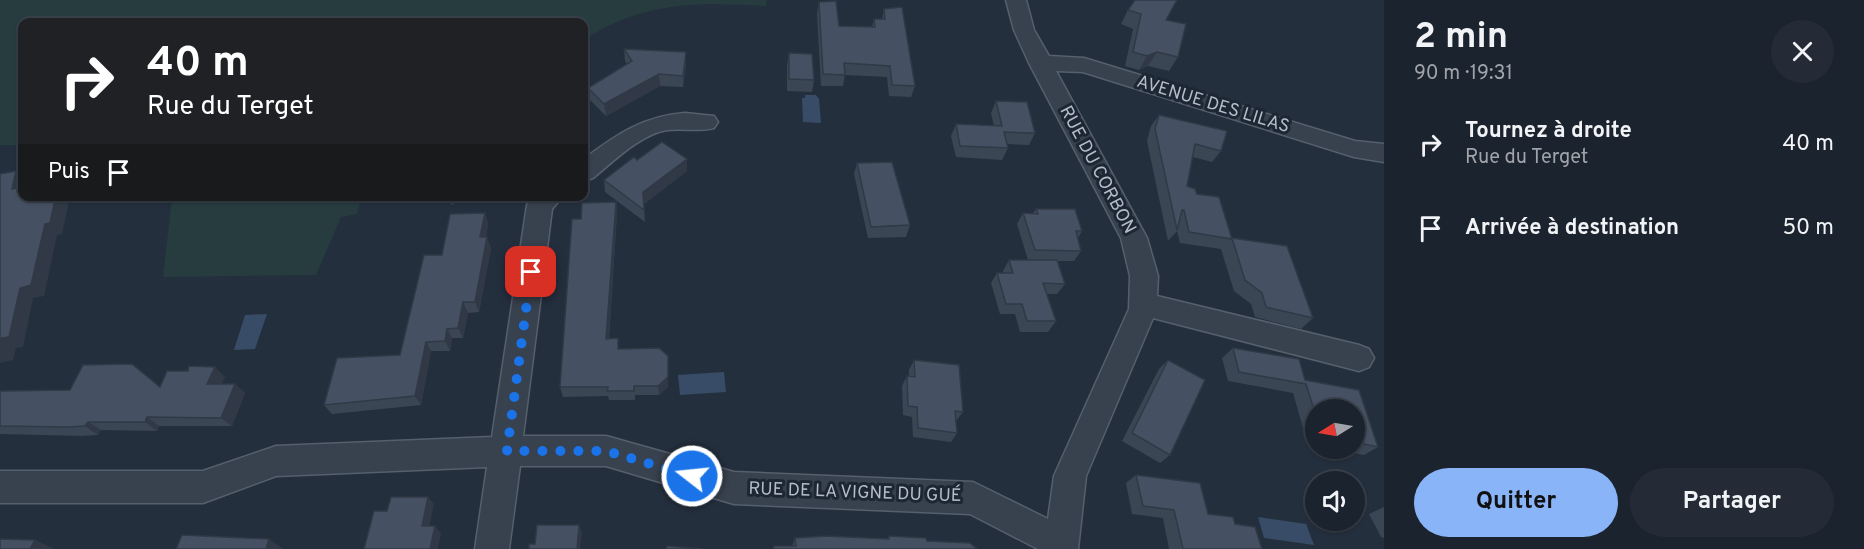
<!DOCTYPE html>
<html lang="fr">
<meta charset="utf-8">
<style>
:root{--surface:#1b232e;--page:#242b36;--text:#f1f3f6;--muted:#a0a4aa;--line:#39404a;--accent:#8ab4f8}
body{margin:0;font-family:Overpass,sans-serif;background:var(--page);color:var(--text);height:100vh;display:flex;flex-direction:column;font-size:22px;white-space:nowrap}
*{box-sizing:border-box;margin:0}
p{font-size:20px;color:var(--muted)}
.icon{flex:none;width:33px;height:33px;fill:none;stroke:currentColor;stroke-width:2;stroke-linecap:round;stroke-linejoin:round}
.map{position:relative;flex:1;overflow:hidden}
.sheet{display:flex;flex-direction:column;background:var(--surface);width:480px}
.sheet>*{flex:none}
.top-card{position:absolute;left:18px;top:18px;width:570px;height:183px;border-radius:12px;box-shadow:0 2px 4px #0004,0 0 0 2px var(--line);background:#202124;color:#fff;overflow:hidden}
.needle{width:39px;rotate:259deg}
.buttons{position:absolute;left:1305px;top:399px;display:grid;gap:12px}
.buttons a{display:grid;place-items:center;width:60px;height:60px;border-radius:50%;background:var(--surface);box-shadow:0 2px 4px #0004,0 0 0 2px var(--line);font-size:30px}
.pin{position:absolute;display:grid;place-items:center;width:51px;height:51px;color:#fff;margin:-26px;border-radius:12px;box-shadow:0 3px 9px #0006}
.me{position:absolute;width:66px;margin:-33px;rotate:286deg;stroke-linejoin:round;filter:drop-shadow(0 0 4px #0008)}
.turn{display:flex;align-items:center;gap:21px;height:126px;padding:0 30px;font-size:27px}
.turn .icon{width:78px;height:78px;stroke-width:2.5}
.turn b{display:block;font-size:42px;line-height:51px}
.then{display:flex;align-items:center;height:57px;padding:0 30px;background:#0003;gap:12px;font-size:22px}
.round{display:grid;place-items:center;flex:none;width:63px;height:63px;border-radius:32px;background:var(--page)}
.head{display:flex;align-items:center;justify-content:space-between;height:102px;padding:0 30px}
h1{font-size:36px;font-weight:700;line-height:45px}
.primary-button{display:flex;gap:12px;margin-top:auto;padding:12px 30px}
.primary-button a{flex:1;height:69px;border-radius:36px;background:var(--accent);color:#111;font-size:24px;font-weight:700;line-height:69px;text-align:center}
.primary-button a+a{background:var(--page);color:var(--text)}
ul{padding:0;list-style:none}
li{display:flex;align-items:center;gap:18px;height:84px;padding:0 30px}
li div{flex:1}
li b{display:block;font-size:22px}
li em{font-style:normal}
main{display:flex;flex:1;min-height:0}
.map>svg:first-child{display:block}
.green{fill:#263c3f}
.water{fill:#394c67}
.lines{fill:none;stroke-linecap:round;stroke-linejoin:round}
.street-casing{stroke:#565f6c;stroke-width:3}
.street{fill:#38414e;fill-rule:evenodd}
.wall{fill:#3b4654}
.shaded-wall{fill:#303945}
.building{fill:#455162;stroke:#303945;stroke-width:1.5}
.route{stroke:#1a73e8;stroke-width:10;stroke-dasharray:0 18}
.labels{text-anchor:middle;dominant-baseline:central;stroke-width:6;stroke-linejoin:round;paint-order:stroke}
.street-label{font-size:18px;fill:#b4bcc9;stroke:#1d2633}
</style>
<main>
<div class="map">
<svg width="1384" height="549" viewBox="0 0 1384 549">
<rect width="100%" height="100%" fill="#242f3e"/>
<g class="green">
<path d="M0 0H767L766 6C698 2 643 1 584 40V22H22V145H0Z"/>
<path d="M172 197V196L362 197 357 214 341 217 316 275 163 277Z"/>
</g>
<g class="water">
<path d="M805 95H816L819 99 821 123 803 122 802 98H805Z"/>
<path d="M267 314 255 349 234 350 245 315Z"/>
<path d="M724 372 726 392 680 395 678 375Z"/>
<path d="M1258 517 1306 524 1314 545 1264 538Z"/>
</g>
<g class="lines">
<defs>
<g id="street">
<path d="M1006 0H1026L1034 30 1049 56 1084 58 1355 141 1384 144V162L1354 157 1083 72 1056 71 1147 238 1158 276 1157 296 1359 345 1369 349 1374 358 1369 367 1359 371 1153 318 1086 476 1078 549H1038L970 514 734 504 606 466H520L509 549H475L487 467 276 476 203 503H0V471H203L276 446 492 437 527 205 533 196H563L552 209 523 436H606L734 472 973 482 1048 519 1054 476 1129 309 1130 276 1121 238 1029 63 1014 30Z"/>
<path d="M685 113 714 116 718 122 714 128C699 132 683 128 667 130 639 135 614 161 593 178L584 181V159C616 135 643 116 685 113Z"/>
</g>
</defs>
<use href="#street" class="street-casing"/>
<use href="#street" class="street"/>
</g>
<g class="wall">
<path d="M819 2 839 26 872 27 874 19H882L884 9 915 86 911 97 889 96 887 77 845 75 843 86H821L817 14Z"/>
<path d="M1128 10 1166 20 1178 57 1169 71 1148 66 1139 70 1125 66 1133 29 1121 24Z"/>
<path d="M624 49 686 64 683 87 660 86 606 116 590 100 588 88 627 64 625 61Z"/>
<path d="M789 53 814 80 812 92 787 91V65Z"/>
<path d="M996 101 1035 133 1029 145 1007 144 1008 148 1002 160 956 157 951 136 956 124 994 126 991 113Z"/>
<path d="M1159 115 1221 151 1212 162 1193 157 1187 186 1197 194 1231 238 1313 318 1301 329 1255 317 1251 304 1234 291 1221 249 1180 243 1177 231 1168 241 1147 141 1151 126Z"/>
<path d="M687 159V171L644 204 645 222 605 192 604 180 637 160Z"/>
<path d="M857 163 910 225 906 237 868 238 854 174Z"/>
<path d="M438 196H463L453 205Z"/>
<path d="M616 202 617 213 609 339 620 349 668 387 659 395H635V400H609L608 396 563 397 560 387 581 219Z"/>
<path d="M1036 209 1082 231 1078 238 1081 251 1074 261H1057L1065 284 1057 294H1047L1056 321 1048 332H1020L1015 314H1000L991 283 997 273H1003V271L1009 260H1028L1017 224 1023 213H1033Z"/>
<path d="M485 213 488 224 486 237 491 248 479 312 468 313 463 338H452L450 351H431L421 405 332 414 324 405 400 355 442 255Z"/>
<path d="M1233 348 1299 359 1305 380 1359 390 1378 447 1364 455 1327 448H1354V410H1316V446L1308 445 1293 393 1228 381 1222 358Z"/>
<path d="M914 360 963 412 956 421 957 433 951 442 913 437 912 417 903 415 902 386 907 376H909V370Z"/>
<path d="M1168 360 1170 455 1160 463 1122 441 1159 369Z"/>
<path d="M225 377 221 384H235L245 393 232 426H159L157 431 101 430 98 435 82 436 0 434V391L70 390 160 387Z"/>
<path d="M1136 475 1208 514 1235 524 1262 549H1169L1163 518 1132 514 1126 483Z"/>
<path d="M1384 507V538L1381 537 1369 514Z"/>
<path d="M889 536 977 549H773L774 546H792L795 538 887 539Z"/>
</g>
<g class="shaded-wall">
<path d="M686 52V64L683 87V76Z"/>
<path d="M1157 52 1148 66 1139 70 1147 56Z"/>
<path d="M659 74 660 86 606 116 604 104Z"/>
<path d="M585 121 587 132 584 135V122Z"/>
<path d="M687 159V171L644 204 645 222 643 192Z"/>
<path d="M16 171 22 177V196L12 189Z"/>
<path d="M56 196H70L62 234 57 235 44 296 33 298 23 347 16 348 13 360 0 363V345L20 288Z"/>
<path d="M449 196H463L453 205Z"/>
<path d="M616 202 617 213 608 348 606 339Z"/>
<path d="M485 213 488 224 484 248 480 237Z"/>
<path d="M487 237 491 248 479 312 475 302Z"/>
<path d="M463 302 468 313 463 338 458 328Z"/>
<path d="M447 329 452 338 450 351 445 341Z"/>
<path d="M426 342 431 351 421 405 415 396Z"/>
<path d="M668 365V387L659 395 658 386Z"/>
<path d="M215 367 225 377 217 393 207 384Z"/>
<path d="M235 384 245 393 232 426 221 418Z"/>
<path d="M147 417 159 426 157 431 145 422Z"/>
<path d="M88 422 101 430 98 435 85 426Z"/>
<path d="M428 497 434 504 428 533 422 526Z"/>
<path d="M579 525 582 532 580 549H577Z"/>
<path d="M435 526 441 533 438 549H430Z"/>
<path d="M269 539 282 548V549H266Z"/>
<path d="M35 540 55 549H30Z"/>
</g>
<g class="building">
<path d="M1135 0H1177L1166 20 1186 24 1178 57 1157 52 1147 56 1133 52 1141 14 1128 10Z"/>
<path d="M836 1 839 26 875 27 874 19H885L884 9 902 7 915 86 892 85 890 66 844 63 845 75 823 74 819 2Z"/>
<path d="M624 49 686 52 683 76 659 74 604 104 588 88 632 61Z"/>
<path d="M789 53 812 54 814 80 789 79Z"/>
<path d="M996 101 1027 102 1035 133 1004 132 1008 148 960 146 956 124 1002 126Z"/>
<path d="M1159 115 1227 131 1221 151 1195 144 1187 186 1195 189 1197 194 1219 197 1232 239 1189 232 1184 210H1182L1177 230 1155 129Z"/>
<path d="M662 142 687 159 643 192 644 210 604 180 634 157 637 160Z"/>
<path d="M892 162 910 225 871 227 857 163Z"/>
<path d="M16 171 12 189 22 187V196H56L50 223 45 224 31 285 20 288 9 337 2 338 0 345V174Z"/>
<path d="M616 202 606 339 618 338V349L659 348 668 356V377L658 386H634V391H607L608 387H560L572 219H581L582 203Z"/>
<path d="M1036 209H1075L1082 231H1076L1081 251 1035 250 1023 213 1038 214Z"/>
<path d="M485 213 480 237H487L475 302H463L458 328 447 329 445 341 426 342 415 396 324 405 337 358 400 355 424 255H442L450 214Z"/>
<path d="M1232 238 1287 246 1313 318 1266 307 1262 293 1245 280Z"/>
<path d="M1009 260H1057L1065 284 1043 283 1056 321H1027L1022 304H1006L997 273H1013Z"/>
<path d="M1233 348 1299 359 1305 380 1359 390 1378 447 1354 442V410H1316V416L1306 384 1239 372Z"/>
<path d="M914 360 959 365 963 412 955 411 957 433 918 428 917 407 908 406 907 376 915 377Z"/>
<path d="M1168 360 1205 380 1170 455 1132 433Z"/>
<path d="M132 364 160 387 167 371H188L189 366 215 367 207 384H235L221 418 147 417 145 422H88L85 426 68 427 0 426V391L70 390 83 365Z"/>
<path d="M1136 475 1200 483 1208 514 1233 517 1235 524 1255 527 1262 549H1183L1174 510 1143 506Z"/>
<path d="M391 497H428L422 526H435L430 549H364L374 511H387Z"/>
<path d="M537 525H579L577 549H529V544H535Z"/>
<path d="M182 535 269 539 266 549H176Z"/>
<path d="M826 536 889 539V536L926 538 927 541 970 543 977 549H774V546H796L795 538Z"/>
<path d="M0 539 35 540 30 549H0Z"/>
<path d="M667 546 703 549H666Z"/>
</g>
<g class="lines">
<path class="route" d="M531 272 507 451H606L692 476"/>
</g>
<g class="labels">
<g class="street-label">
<text transform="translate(1213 105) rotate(17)">AVENUE DES LILAS</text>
<text transform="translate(1097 170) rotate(62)">RUE DU CORBON</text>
<text transform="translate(855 493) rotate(2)">RUE DE LA VIGNE DU GUÉ</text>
</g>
</g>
</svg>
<div class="buttons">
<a><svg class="needle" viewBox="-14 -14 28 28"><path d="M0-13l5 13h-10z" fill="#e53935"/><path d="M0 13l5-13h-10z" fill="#a0a4aa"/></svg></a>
<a><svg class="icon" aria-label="sound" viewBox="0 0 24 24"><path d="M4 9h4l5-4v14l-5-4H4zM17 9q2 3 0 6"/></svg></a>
</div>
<div class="pin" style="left:531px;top:272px;background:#d93025"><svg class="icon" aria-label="arrive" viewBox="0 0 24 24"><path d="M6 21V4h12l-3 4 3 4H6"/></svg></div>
<svg class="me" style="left:692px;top:476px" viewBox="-20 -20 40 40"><circle r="17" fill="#1a73e8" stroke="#fff" stroke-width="3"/><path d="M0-11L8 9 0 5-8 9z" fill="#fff"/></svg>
<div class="top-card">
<div class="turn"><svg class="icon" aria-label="right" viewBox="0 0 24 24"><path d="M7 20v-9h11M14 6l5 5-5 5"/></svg><div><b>40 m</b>Rue du Terget</div></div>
<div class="then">Puis<svg class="icon" aria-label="arrive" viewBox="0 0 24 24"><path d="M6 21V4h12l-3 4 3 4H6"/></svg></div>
</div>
</div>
<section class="sheet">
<div class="head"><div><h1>2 min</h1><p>90 m · 19:31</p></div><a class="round"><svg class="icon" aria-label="close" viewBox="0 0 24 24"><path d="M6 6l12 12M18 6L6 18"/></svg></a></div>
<ul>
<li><svg class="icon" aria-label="right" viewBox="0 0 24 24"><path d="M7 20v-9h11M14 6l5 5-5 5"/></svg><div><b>Tournez à droite</b><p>Rue du Terget</p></div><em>40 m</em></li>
<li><svg class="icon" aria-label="arrive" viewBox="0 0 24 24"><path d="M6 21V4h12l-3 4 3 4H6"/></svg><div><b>Arrivée à destination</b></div><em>50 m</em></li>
</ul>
<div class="primary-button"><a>Quitter</a><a>Partager</a></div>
</section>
</main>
